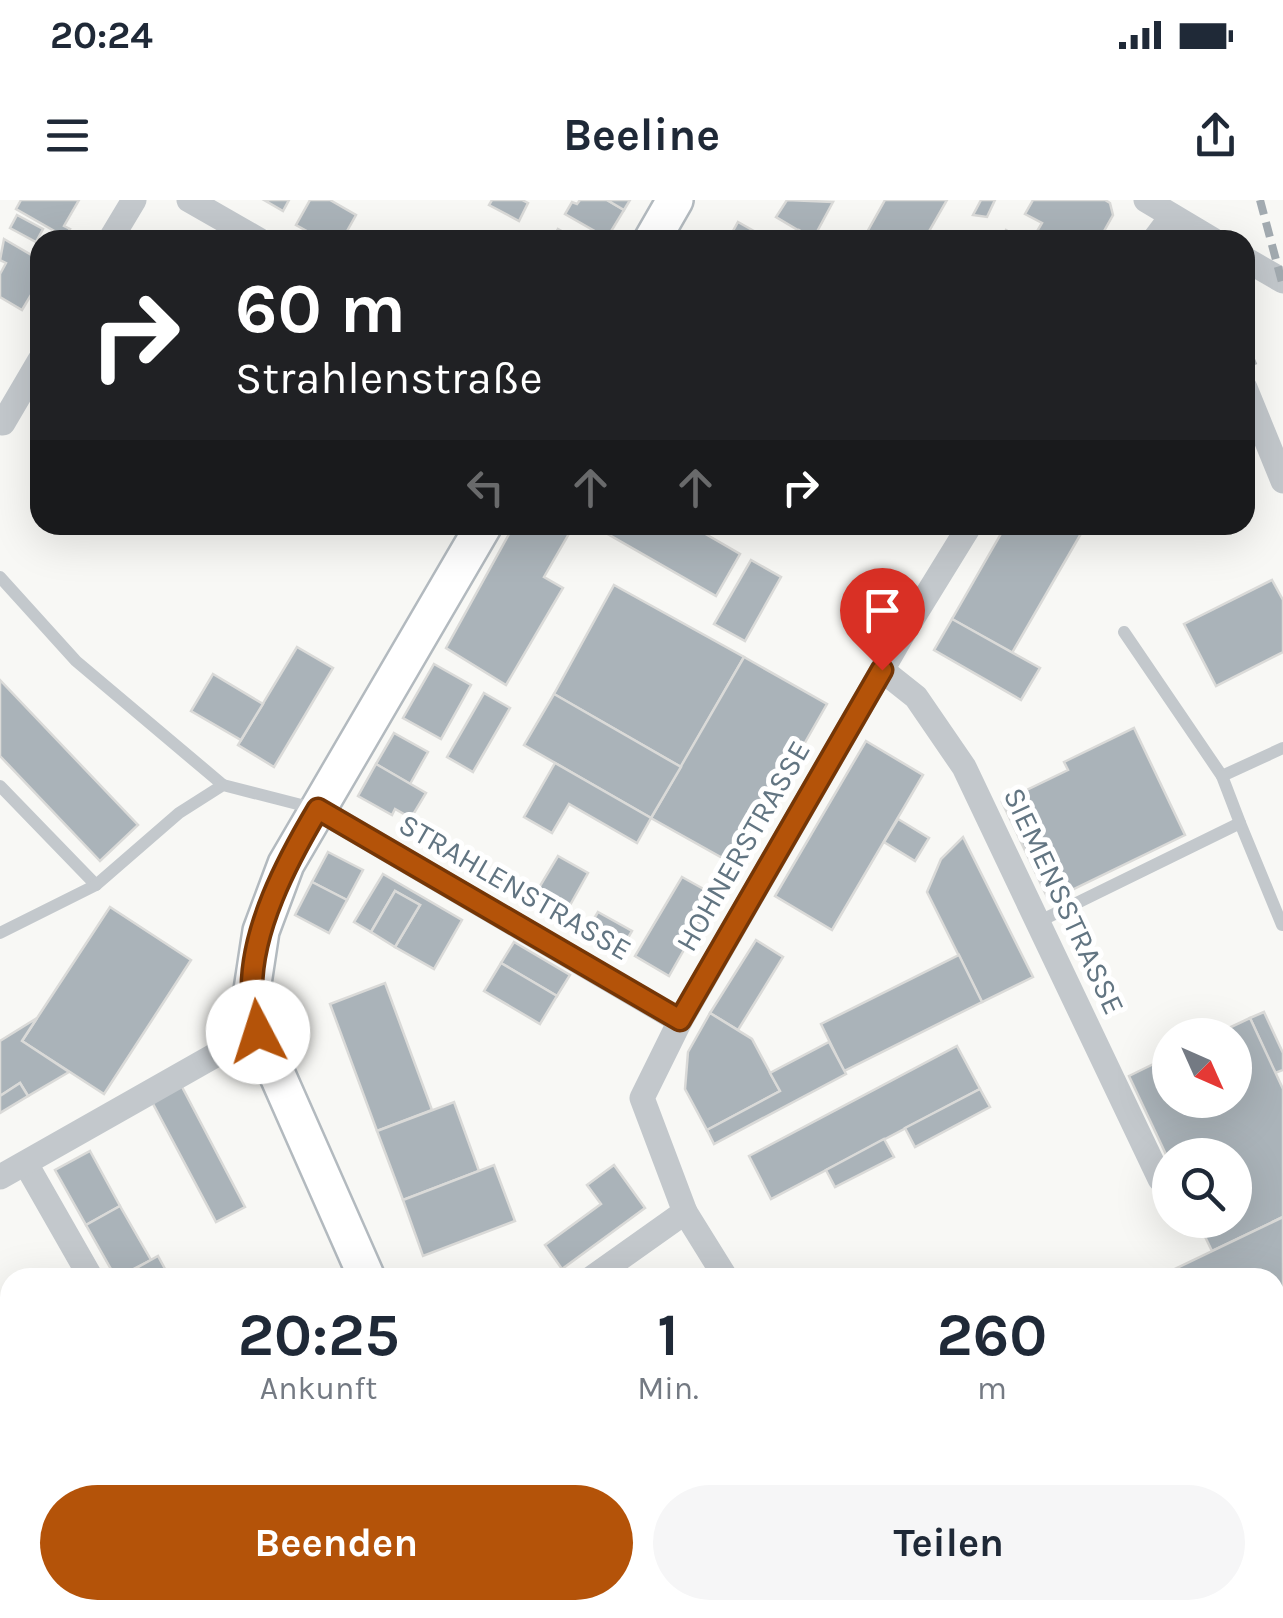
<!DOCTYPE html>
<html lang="de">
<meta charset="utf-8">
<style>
:root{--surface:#fff;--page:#f6f6f7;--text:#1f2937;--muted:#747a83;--accent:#b45309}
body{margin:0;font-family:Karla,sans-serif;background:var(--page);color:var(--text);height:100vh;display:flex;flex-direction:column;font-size:38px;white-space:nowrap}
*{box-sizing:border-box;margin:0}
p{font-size:32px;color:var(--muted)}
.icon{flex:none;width:55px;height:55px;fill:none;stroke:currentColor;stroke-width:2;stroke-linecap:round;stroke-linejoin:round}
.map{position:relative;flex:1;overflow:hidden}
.drawer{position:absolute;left:0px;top:1068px;width:1285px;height:352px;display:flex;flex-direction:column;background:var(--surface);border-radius:30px 30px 0 0;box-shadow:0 10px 40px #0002}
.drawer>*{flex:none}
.top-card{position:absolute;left:30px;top:30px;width:1225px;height:305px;border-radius:30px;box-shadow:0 10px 40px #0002;background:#202124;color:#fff;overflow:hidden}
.needle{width:65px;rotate:135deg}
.fabs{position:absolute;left:1152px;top:818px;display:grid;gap:20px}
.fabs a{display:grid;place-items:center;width:100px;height:100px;border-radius:50%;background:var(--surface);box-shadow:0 10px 40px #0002;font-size:50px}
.pin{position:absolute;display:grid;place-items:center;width:85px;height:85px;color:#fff;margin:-102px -42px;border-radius:50% 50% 50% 0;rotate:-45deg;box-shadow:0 0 10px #0007}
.pin .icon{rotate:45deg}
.me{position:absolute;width:110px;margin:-55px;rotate:355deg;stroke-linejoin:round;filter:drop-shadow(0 0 8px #0008)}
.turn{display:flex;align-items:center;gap:35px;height:210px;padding:0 40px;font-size:45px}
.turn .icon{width:130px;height:130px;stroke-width:2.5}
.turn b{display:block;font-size:70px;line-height:85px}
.lanes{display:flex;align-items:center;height:95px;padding:0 40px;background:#0003;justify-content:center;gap:50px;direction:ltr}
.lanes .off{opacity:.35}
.eta{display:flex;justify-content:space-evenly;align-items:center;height:170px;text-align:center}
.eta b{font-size:60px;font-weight:700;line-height:70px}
.cta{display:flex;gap:20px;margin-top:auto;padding:20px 40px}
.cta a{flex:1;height:115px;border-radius:60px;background:var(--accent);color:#fff;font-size:40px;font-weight:700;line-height:115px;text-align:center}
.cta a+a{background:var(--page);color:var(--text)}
.status{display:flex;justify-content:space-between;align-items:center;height:70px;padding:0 50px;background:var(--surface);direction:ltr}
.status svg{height:28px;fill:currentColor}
header{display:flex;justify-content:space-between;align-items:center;height:130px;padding:0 40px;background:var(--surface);font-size:45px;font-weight:700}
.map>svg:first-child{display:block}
.building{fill:#aab3b9;stroke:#dadad8;stroke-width:2.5}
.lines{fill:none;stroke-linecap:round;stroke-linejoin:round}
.secondary-casing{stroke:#b3babf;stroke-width:40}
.path{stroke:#bbbfc1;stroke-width:5;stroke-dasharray:5 5;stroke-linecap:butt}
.service{stroke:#c3c8cc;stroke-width:12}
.minor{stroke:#c3c8cc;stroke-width:25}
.secondary{stroke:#fff;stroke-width:35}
.rail{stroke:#a2aab0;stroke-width:8;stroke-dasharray:15 8;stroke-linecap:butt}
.route-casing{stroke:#753606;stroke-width:25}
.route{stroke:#b45309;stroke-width:18}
.labels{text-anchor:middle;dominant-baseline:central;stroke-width:10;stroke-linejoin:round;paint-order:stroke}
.street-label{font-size:30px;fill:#627582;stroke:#fff}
</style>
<div class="status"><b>20:24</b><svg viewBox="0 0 49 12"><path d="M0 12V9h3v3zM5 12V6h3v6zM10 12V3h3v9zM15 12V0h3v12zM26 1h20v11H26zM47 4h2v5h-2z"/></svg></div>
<header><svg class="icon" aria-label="menu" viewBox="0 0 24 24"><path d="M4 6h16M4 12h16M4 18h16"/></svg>Beeline<svg class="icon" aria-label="share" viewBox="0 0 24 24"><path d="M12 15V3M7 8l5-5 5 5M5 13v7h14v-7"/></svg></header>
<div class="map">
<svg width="1283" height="1418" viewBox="0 0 1283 1418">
<rect width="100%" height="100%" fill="#f8f8f5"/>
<g class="building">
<path d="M21 0H79L64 26 70 29 65 37 16 9Z"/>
<path d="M264 0H289L283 11Z"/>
<path d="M310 0H330L356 15 342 40H323L296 25Z"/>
<path d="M492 0H522L528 3 519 21 489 5Z"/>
<path d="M580 0H607L624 10 607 38 565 14 572 2 577 4Z"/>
<path d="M607 0H630L624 10Z"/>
<path d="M787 0 833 2 813 39 776 17Z"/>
<path d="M885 0H947L924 40H876L866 34Z"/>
<path d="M981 0H995L987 17 973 15Z"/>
<path d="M1033 0H1105L1110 3 1113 15 1099 40H1036L1033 38 1042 23 1025 14Z"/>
<path d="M17 15 43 29 36 42 10 28Z"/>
<path d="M738 22 770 40H728Z"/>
<path d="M558 29 577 40H551Z"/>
<path d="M799 30 813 39 817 40H793Z"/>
<path d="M1006 30 1022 40H1000Z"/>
<path d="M4 39 40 60V80L22 110 0 97V74L6 63 0 60Z"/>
<path d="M514 325H574L544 377 563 388 506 485 446 448Z"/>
<path d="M611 325H690L740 354 716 396 606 333Z"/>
<path d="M1006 325H1086L1012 453 952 419Z"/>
<path d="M751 360 781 377 745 441 714 424Z"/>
<path d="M1272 380 1283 400V452L1216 486 1184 424Z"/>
<path d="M614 385 744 457 681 567 554 494Z"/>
<path d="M860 390 869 396 863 407 854 402Z"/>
<path d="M952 419 1040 468 1021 500 934 450Z"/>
<path d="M297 447 333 468 274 567 238 545Z"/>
<path d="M744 457 827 504 735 665 651 618Z"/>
<path d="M434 464 471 485 441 539 403 518Z"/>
<path d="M213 474 263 504 241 540 191 511Z"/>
<path d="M0 480 138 625 100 661 0 556Z"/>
<path d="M484 493 510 508 473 572 447 557Z"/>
<path d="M554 494 681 567 651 618 524 545Z"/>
<path d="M1134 528 1185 635 1049 701 1002 602 1068 570 1064 562Z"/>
<path d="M394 533 428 552 410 584 376 564Z"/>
<path d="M866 541 923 575 832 730 775 696Z"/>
<path d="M555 563 651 618 637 643 569 604 552 633 524 617Z"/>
<path d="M376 564 426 593 411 618 395 609 392 615 358 596Z"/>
<path d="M898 619 929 638 915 661 884 642Z"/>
<path d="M963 637 1033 777 982 802 927 692 941 659Z"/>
<path d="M328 652 363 670 347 700 312 682Z"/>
<path d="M558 656 588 673 565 714 534 696Z"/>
<path d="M383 674 462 720 434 769 395 747 420 705 395 691 371 732 354 722Z"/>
<path d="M682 677 716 696 692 743 689 741 669 776 635 756Z"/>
<path d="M312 682 347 700 329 733 295 715Z"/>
<path d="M395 691 420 705 395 747 371 732Z"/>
<path d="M110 707 191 760 104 894 22 841Z"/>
<path d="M598 712 632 731 618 755 584 735Z"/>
<path d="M756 740 783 757 738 830 710 813Z"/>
<path d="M514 742 570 775 557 796 501 763Z"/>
<path d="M959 755 982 802 844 871 821 824Z"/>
<path d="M501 763 557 796 540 824 484 791Z"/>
<path d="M385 783 432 910 377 931 330 804Z"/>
<path d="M1264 812 1283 853V870L1275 873 1250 818Z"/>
<path d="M710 813 752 839 780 891 707 930 685 889 688 852Z"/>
<path d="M37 818 22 841 69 872 28 896 20 883 0 896V841Z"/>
<path d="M1250 818 1283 889V1017L1212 1051 1197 1020H1235V955H1170V963L1129 876 1170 856V900H1235V835H1214Z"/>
<path d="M829 842 846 874 714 944 707 930 780 891 770 873Z"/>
<path d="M957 846 980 889 771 999 749 956Z"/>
<path d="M20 883 28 896 0 913V896Z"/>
<path d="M181 885 245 1007 216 1022 151 900Z"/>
<path d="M980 889 990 907 915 947 905 928Z"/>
<path d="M454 902 479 971 403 1000 377 931Z"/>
<path d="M884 939 894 957 835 987 826 970Z"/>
<path d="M90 951 120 1006 86 1025 55 970Z"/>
<path d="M494 965 515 1021 423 1056 403 1000Z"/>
<path d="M614 965 645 1008 562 1069 545 1045 601 1004 587 985Z"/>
<path d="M120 1006 151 1060 116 1078 86 1025Z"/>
<path d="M1283 1017V1164L1275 1167V1078H1156Z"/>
<path d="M158 1056 170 1078H125L124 1075Z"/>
<path d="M10 1143V1189L0 1195V1148Z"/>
<path d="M10 1296V1344L0 1325V1301Z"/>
<path d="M1283 1367V1418H1176L1193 1410H1275V1371Z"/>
<path d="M44 1410H201L205 1418H48Z"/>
<path d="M308 1410H344L348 1418H312Z"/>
<path d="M402 1410H473L477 1418H406Z"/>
<path d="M582 1410H643L647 1418H586Z"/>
<path d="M837 1410H875L879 1418H841Z"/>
<path d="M903 1410H1024L1028 1418H907Z"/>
</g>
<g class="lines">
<defs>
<g id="secondary">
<path d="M652 40 675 0"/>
<path d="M367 1078 258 831 252 790 261 731 286 664 484 325"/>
<path d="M526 1410 530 1418"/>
</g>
</defs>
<use href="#secondary" class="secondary-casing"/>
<path class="path" d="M1245 142 1255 165"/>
<g class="service">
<path d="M0 377 76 461 223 585"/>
<path d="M1124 432 1222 576 1283 548"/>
<path d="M0 586 96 685"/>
<path d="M1240 623 1282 725"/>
<path d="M1038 722 1240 623 1222 576"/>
<path d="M0 733 96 685 179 613 223 585 313 608"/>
</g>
<g class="minor">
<path d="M189 0 259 40"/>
<path d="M1146 0 1213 40"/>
<path d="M110 40 134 0"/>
<path d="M1154 40 1172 16"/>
<path d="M1245 59 1283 81"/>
<path d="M1245 188 1283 281"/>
<path d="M3 223 40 160"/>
<path d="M882 470 916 497 964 567 1160 979"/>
<path d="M318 609 680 821"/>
<path d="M26 964 91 1078"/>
<path d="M0 977 258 831"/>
<path d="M685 1012 642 898 680 821 901 437 970 325"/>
<path d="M592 1078 685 1012 726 1078"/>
<path d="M0 1237 10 1231"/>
</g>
<use href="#secondary" class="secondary"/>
<path class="rail" d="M1260 0 1283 86"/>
</g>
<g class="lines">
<defs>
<path id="route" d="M258 832C256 819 253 805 252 793 250 731 287 661 318 609L680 820 882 470"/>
</defs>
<use href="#route" class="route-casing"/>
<use href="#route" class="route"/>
</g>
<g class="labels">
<g class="street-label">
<text transform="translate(743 646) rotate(-60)">HOHNERSTRASSE</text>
<text transform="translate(515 687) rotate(30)">STRAHLENSTRASSE</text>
<text transform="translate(1064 701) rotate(65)">SIEMENSSTRASSE</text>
</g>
</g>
</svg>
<div class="fabs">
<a><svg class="needle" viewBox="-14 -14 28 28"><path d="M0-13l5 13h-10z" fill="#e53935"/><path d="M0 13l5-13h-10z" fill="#747a83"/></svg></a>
<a><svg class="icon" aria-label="search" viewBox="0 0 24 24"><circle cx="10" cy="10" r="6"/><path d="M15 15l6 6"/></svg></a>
</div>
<div class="pin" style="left:882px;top:470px;background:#d93025"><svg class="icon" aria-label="arrive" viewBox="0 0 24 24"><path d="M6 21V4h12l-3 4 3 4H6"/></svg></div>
<svg class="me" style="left:258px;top:832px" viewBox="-20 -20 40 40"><circle r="19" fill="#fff"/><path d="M0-13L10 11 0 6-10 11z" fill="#b45309"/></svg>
<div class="top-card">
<div class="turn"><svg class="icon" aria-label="right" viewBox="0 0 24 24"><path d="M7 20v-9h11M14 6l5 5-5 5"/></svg><div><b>60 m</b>Strahlenstraße</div></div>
<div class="lanes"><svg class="icon off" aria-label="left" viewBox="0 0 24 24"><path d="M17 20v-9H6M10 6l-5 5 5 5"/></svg><svg class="icon off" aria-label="ahead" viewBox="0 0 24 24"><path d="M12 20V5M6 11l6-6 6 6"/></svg><svg class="icon off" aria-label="ahead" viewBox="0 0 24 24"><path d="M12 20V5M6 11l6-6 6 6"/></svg><svg class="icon" aria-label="right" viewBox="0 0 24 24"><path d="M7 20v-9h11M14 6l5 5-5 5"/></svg></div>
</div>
<section class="drawer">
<div class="eta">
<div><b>20:25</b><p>Ankunft</p></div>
<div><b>1</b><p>Min.</p></div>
<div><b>260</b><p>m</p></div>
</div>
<div class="cta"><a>Beenden</a><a>Teilen</a></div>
</section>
</div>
